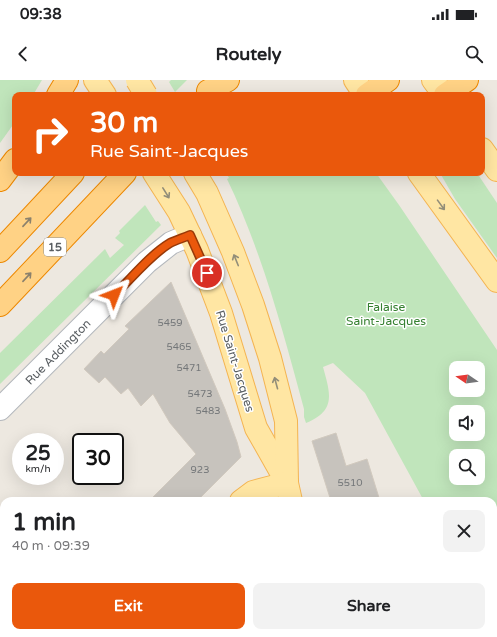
<!DOCTYPE html>
<meta charset="utf-8">
<style>
:root{--surface:#fff;--page:#f2f2f2;--text:#202124;--muted:#757577;--accent:#ea580c}
body{margin:0;font-family:"Varela Round",sans-serif;background:var(--page);color:var(--text);height:100vh;display:flex;flex-direction:column;font-size:15px;white-space:nowrap}
*{box-sizing:border-box;margin:0}
p{font-size:13px;color:var(--muted)}
.icon{flex:none;width:22px;height:22px;fill:none;stroke:currentColor;stroke-width:2;stroke-linecap:round;stroke-linejoin:round}
.map{position:relative;flex:1;overflow:hidden}
.side{position:absolute;left:0px;top:417px;width:497px;height:140px;display:flex;flex-direction:column;background:var(--surface);border-radius:12px 12px 0 0;box-shadow:0 4px 16px #0002}
.side>*{flex:none}
.top-card{position:absolute;left:12px;top:12px;width:473px;height:84px;border-radius:8px;box-shadow:0 4px 16px #0002;background:#ea580c;color:#fff;overflow:hidden}
.needle{width:26px;rotate:283deg}
.controls{position:absolute;left:449px;top:281px;display:grid;gap:8px}
.controls a{display:grid;place-items:center;width:36px;height:36px;border-radius:8px;background:var(--surface);box-shadow:0 4px 16px #0002;font-size:20px}
.speed{position:absolute;left:12px;top:353px;display:flex;gap:8px;font-size:20px;font-weight:700;text-align:center}
.speed>*{display:grid;place-content:center;width:52px;height:52px;border-radius:50%;background:var(--surface);box-shadow:0 4px 16px #0002;line-height:1}
.speed small{font-size:10px;font-weight:400}
.speed .limit{border:2px solid #111;border-radius:6px;background:#fff;color:#111}
.pin{position:absolute;display:grid;place-items:center;width:34px;height:34px;color:#fff;margin:-17px;border:2px solid #fff;border-radius:50%;box-shadow:0 1px 4px #0007}
.me{position:absolute;width:44px;margin:-22px;rotate:45deg;stroke-linejoin:round;filter:drop-shadow(0 0 3px #0008)}
.turn{display:flex;align-items:center;gap:14px;height:84px;padding:0 12px;font-size:18px}
.turn .icon{width:52px;height:52px;stroke-width:2.5}
.turn b{display:block;font-size:28px;line-height:34px}
.round{display:grid;place-items:center;flex:none;width:42px;height:42px;border-radius:8px;background:var(--page)}
.overview{display:flex;align-items:center;justify-content:space-between;height:68px;padding:0 12px}
h1{font-size:24px;font-weight:700;line-height:30px}
.button{display:flex;gap:8px;margin-top:auto;padding:8px 12px}
.button a{flex:1;height:46px;border-radius:8px;background:var(--accent);color:#fff;font-size:16px;font-weight:700;line-height:46px;text-align:center}
.button a+a{background:var(--page);color:var(--text)}
.status{display:flex;justify-content:space-between;align-items:center;height:28px;padding:0 20px;background:var(--surface);direction:ltr}
.status svg{height:11px;fill:currentColor}
header{display:flex;justify-content:space-between;align-items:center;height:52px;padding:0 12px;background:var(--surface);font-size:18px;font-weight:700}
.map>svg:first-child{display:block}
.green{fill:#c0e5bb;fill-rule:evenodd}
.building{fill:#c7c3bd;stroke:#d1c9be}
.lines{fill:none;stroke-linecap:round;stroke-linejoin:round}
.minor-casing{stroke:#b3b7bc;stroke-width:24}
.major-casing{stroke:#f4b451;stroke-width:24}
.highway-casing{stroke:#ed8800;stroke-width:24}
.minor{stroke:#fff;stroke-width:22}
.major{stroke:#ffe6a3;stroke-width:22}
.highway{stroke:#ffd285;stroke-width:22}
.major-bridge-casing{stroke:#f4b451;stroke-width:24;stroke-linecap:butt}
.major-bridge{stroke:#ffe6a3;stroke-width:22}
.oneway{stroke:#938e79}
.oneway2{stroke:#8b816c}
.route-casing{stroke:#983908;stroke-width:10}
.route{stroke:#ea580c;stroke-width:7}
.labels{text-anchor:middle;dominant-baseline:central;stroke-width:3;stroke-linejoin:round;paint-order:stroke}
.number-label{font-size:10px;fill:#747779}
.shield{fill:#fff;stroke:#8b8e91;stroke-width:1}
.shield-label{font-size:11px;font-weight:bold;fill:#595e62}
.park-label{font-size:12px;fill:#368131;stroke:#fff}
.street-label{font-size:12px;fill:#595e62;stroke:#fff}
</style>
<div class="status"><b>09:38</b><svg viewBox="0 0 49 12"><path d="M0 12V9h3v3zM5 12V6h3v6zM10 12V3h3v9zM15 12V0h3v12zM26 1h20v11H26zM47 4h2v5h-2z"/></svg></div>
<header><svg class="icon" aria-label="back" viewBox="0 0 24 24"><path d="M15 5l-7 7 7 7"/></svg>Routely<svg class="icon" aria-label="search" viewBox="0 0 24 24"><circle cx="10" cy="10" r="6"/><path d="M15 15l6 6"/></svg></header>
<div class="map">
<svg width="497" height="557" viewBox="0 0 497 557">
<rect width="100%" height="100%" fill="#ede8e0"/>
<g class="green">
<path d="M0 0H42L33 15H15V42L0 63Z"/>
<path d="M171 0H187L175 12 169 2Z"/>
<path d="M297 12H317L320 15H292Z"/>
<path d="M226 93H376L399 125 497 270V554L493 547V421H424L365 313 333 283 323 287C330 313 337 330 306 343L304 337V329C283 251 262 172 227 99L229 98ZM456 288H478V310H456ZM456 332H478V354H456ZM456 376H478V398H456Z"/>
<path d="M440 93H477L497 123V178L455 119Z"/>
<path d="M145 125 156 142 158 141 161 145 0 304V273L105 169 110 178 124 165 115 158 120 153 119 151Z"/>
</g>
<g class="building">
<path d="M171 202 225 329 237 362 241 377 197 421H149L196 374 170 343 153 314 141 326 128 308 121 314 105 297 99 303 84 289 101 271 104 274 129 249 125 246Z"/>
<path d="M336 353 346 386 367 379 380 421H331L312 361Z"/>
</g>
<g class="lines">
<defs>
<path id="minor" d="M0 329 147 182 171 163 190 155"/>
<g id="major">
<path d="M95 0 105 15"/>
<path d="M355 0 365 15"/>
<path d="M433 0 444 15"/>
<path d="M482 69 497 90"/>
<path d="M154 93 179 132 197 170 221 233 256 348 286 401"/>
<path d="M195 93 207 113 233 172 253 225 270 278 286 341 287 403 291 421"/>
<path d="M419 93 497 201"/>
<path d="M241 421 253 412 287 403"/>
<path d="M335 553 336 557"/>
<path d="M102 557 106 553"/>
</g>
<g id="highway">
<path d="M208 11 228 0"/>
<path d="M58 15 67 0"/>
<path d="M367 15 388 0"/>
<path d="M445 15 467 0"/>
<path d="M0 100 15 80"/>
<path d="M0 171 73 93"/>
<path d="M0 225 125 93"/>
</g>
</defs>
<use href="#minor" class="minor-casing"/>
<use href="#major" class="major-casing"/>
<use href="#highway" class="highway-casing"/>
<use href="#minor" class="minor"/>
<use href="#major" class="major"/>
<use href="#highway" class="highway"/>
<defs>
<path id="major-bridge" d="M137 0 146 15"/>
</defs>
<use href="#major-bridge" class="major-bridge-casing"/>
<use href="#major-bridge" class="major-bridge"/>
</g>
<defs><path id="oneway-shaft" d="M-6 0H5M1.5-3L5.5 0L1.5 3" fill="none" stroke-width="1.6" stroke-linecap="round" stroke-linejoin="round"/></defs>
<g class="oneway">
<use href="#oneway-shaft" transform="translate(166 113) rotate(58)"/>
<use href="#oneway-shaft" transform="translate(441 125) rotate(54)"/>
<use href="#oneway-shaft" transform="translate(236 180) rotate(-112)"/>
<use href="#oneway-shaft" transform="translate(276 303) rotate(-105)"/>
</g>
<g class="oneway2">
<use href="#oneway-shaft" transform="translate(27 142) rotate(-47)"/>
<use href="#oneway-shaft" transform="translate(27 197) rotate(-47)"/>
</g>
<g class="lines">
<defs>
<path id="route" d="M114 215C131 199 150 175 170 163 176 160 183 158 190 155L207 193"/>
</defs>
<use href="#route" class="route-casing"/>
<use href="#route" class="route"/>
</g>
<g class="labels">
<g class="number-label">
<text x="170" y="243">5459</text>
<text x="179" y="267">5465</text>
<text x="189" y="288">5471</text>
<text x="200" y="314">5473</text>
<text x="208" y="331">5483</text>
<text x="200" y="390">923</text>
<text x="350" y="403">5510</text>
</g>
<rect class="shield" x="44" y="158" width="22" height="18" rx="3"/>
<g class="shield-label">
<text x="55" y="167">15</text>
</g>
<g class="park-label">
<text x="386" y="227">Falaise<tspan x="386" dy="14">Saint-Jacques</tspan></text>
</g>
<g class="street-label">
<text transform="translate(58 272) rotate(-45)">Rue Addington</text>
<text transform="translate(235 281) rotate(73)">Rue Saint-Jacques</text>
</g>
</g>
</svg>
<div class="controls">
<a><svg class="needle" viewBox="-14 -14 28 28"><path d="M0-13l5 13h-10z" fill="#e53935"/><path d="M0 13l5-13h-10z" fill="#757577"/></svg></a>
<a><svg class="icon" aria-label="sound" viewBox="0 0 24 24"><path d="M4 9h4l5-4v14l-5-4H4zM17 9q2 3 0 6"/></svg></a>
<a><svg class="icon" aria-label="search" viewBox="0 0 24 24"><circle cx="10" cy="10" r="6"/><path d="M15 15l6 6"/></svg></a>
</div>
<div class="speed"><div>25<small>km/h</small></div><div class="limit">30</div></div>
<div class="pin" style="left:207px;top:193px;background:#d93025"><svg class="icon" aria-label="arrive" viewBox="0 0 24 24"><path d="M6 21V4h12l-3 4 3 4H6"/></svg></div>
<svg class="me" style="left:114px;top:215px" viewBox="-20 -20 40 40"><path d="M0-17L14 15 0 8-14 15z" fill="#ea580c" stroke="#fff" stroke-width="4"/></svg>
<div class="top-card">
<div class="turn"><svg class="icon" aria-label="right" viewBox="0 0 24 24"><path d="M7 20v-9h11M14 6l5 5-5 5"/></svg><div><b>30 m</b>Rue Saint-Jacques</div></div>
</div>
<section class="side">
<div class="overview"><div><h1>1 min</h1><p>40 m · 09:39</p></div><a class="round"><svg class="icon" aria-label="close" viewBox="0 0 24 24"><path d="M6 6l12 12M18 6L6 18"/></svg></a></div>
<div class="button"><a>Exit</a><a>Share</a></div>
</section>
</div>
